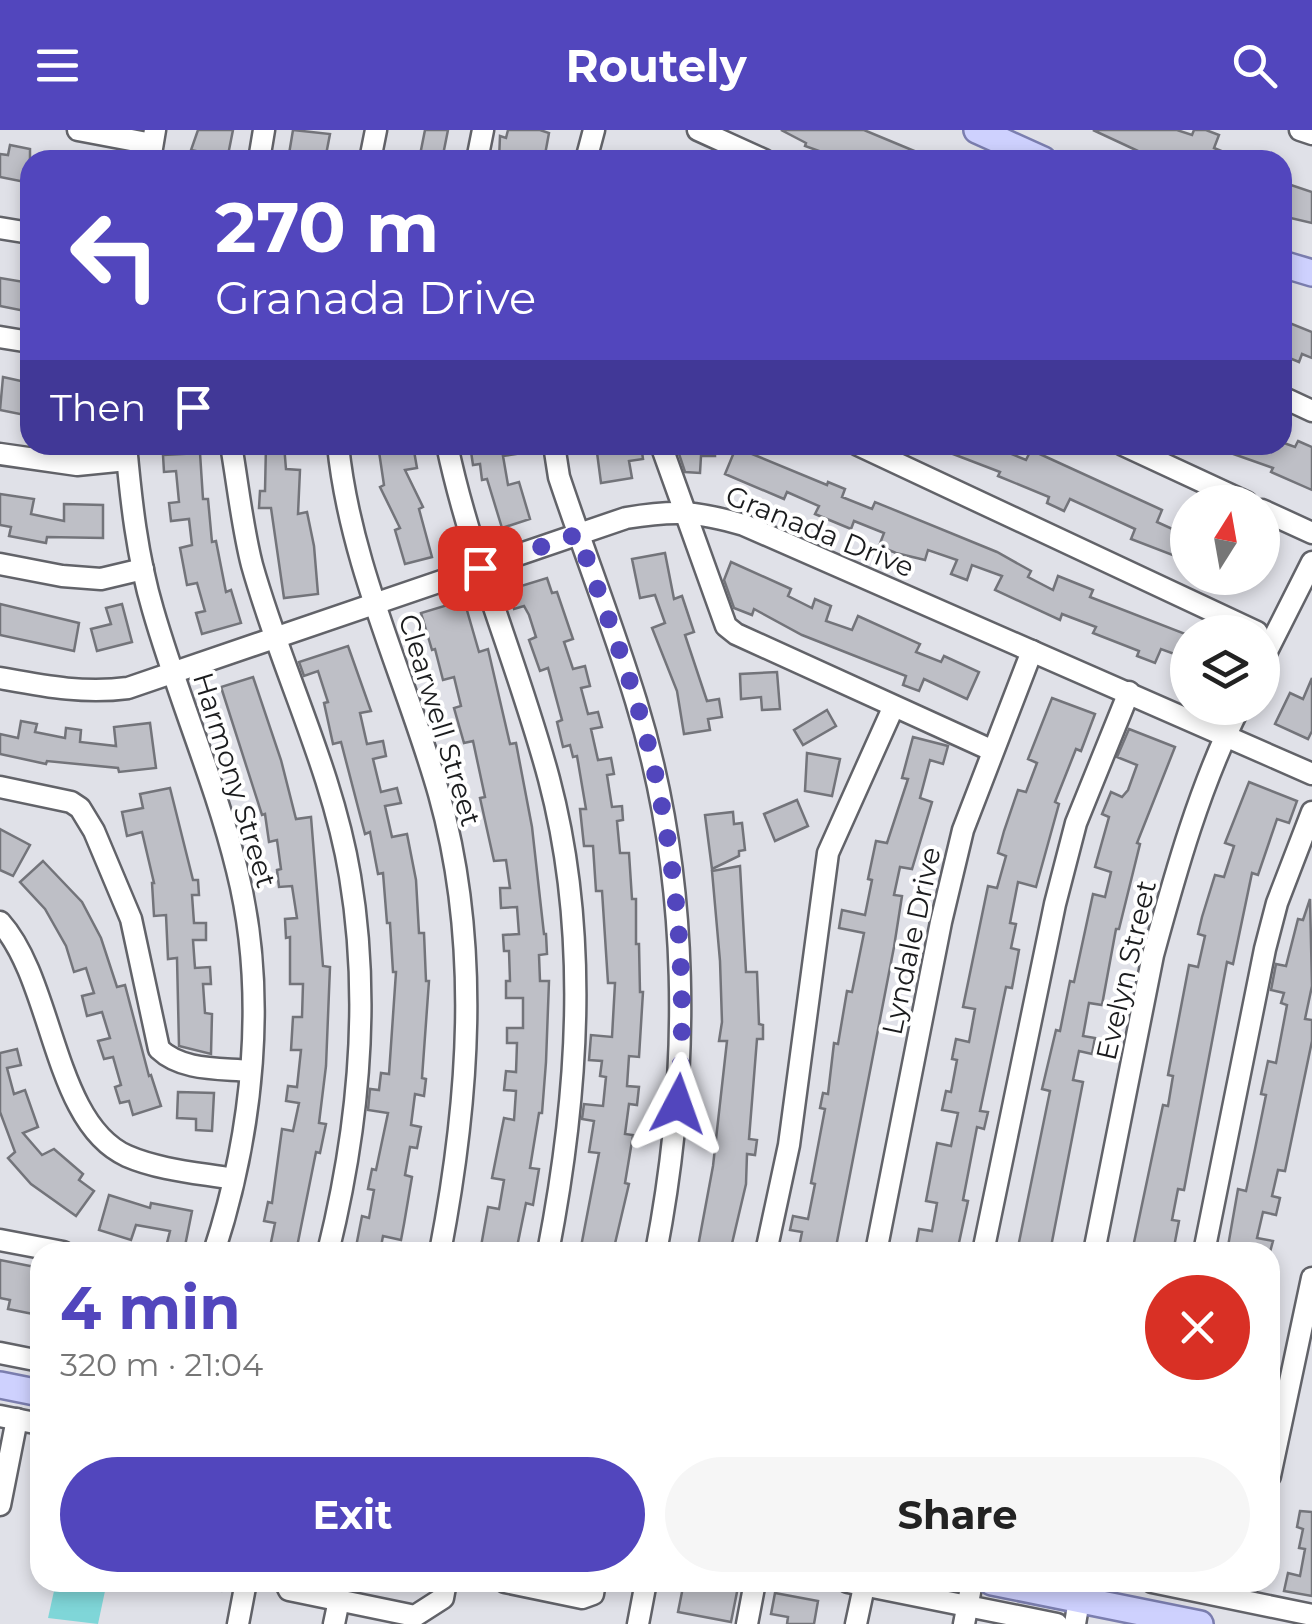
<!DOCTYPE html>
<meta charset="utf-8">
<style>
:root{--surface:#fff;--page:#f6f6f6;--text:#222;--muted:#767676;--accent:#5246bd}
body{margin:0;font-family:Montserrat,sans-serif;background:var(--page);color:var(--text);height:100vh;display:flex;flex-direction:column;font-size:38px;white-space:nowrap}
*{box-sizing:border-box;margin:0}
p{font-size:32px;color:var(--muted)}
.icon{flex:none;width:55px;height:55px;fill:none;stroke:currentColor;stroke-width:2;stroke-linecap:round;stroke-linejoin:round}
.map{position:relative;flex:1;overflow:hidden}
.side{position:absolute;left:30px;top:1112px;width:1250px;height:350px;display:flex;flex-direction:column;background:var(--surface);border-radius:30px;box-shadow:0 5px 15px #0003}
.side>*{flex:none}
.banner{position:absolute;left:20px;top:20px;width:1272px;height:305px;border-radius:30px;box-shadow:0 5px 15px #0003;background:#5246bd;color:#fff;overflow:hidden}
.needle{width:65px;rotate:11deg}
.fabs{position:absolute;left:1170px;top:355px;display:grid;gap:20px}
.fabs a{display:grid;place-items:center;width:110px;height:110px;border-radius:50%;background:var(--surface);box-shadow:0 5px 15px #0003;font-size:50px}
.pin{position:absolute;display:grid;place-items:center;width:85px;height:85px;color:#fff;margin:-42px;border-radius:20px;box-shadow:0 5px 15px #0006}
.me{position:absolute;width:110px;margin:-55px;rotate:4deg;stroke-linejoin:round;filter:drop-shadow(0 0 8px #0008)}
.turn{display:flex;align-items:center;gap:35px;height:210px;padding:0 30px;font-size:45px}
.turn .icon{width:130px;height:130px;stroke-width:2.5}
.turn b{display:block;font-size:70px;line-height:85px}
.then{display:flex;align-items:center;height:95px;padding:0 30px;background:#0003;gap:20px;font-size:38px}
.round{display:grid;place-items:center;flex:none;width:105px;height:105px;border-radius:52px;background:var(--page)}
.overview{display:flex;align-items:center;justify-content:space-between;height:170px;padding:0 30px}
h1{font-size:60px;font-weight:700;line-height:75px;color:var(--accent)}
.action{display:flex;gap:20px;margin-top:auto;padding:20px 30px}
.action a{flex:1;height:115px;border-radius:60px;background:var(--accent);color:#fff;font-size:40px;font-weight:700;line-height:115px;text-align:center}
.action a+a{background:var(--page);color:var(--text)}
header{display:flex;justify-content:space-between;align-items:center;height:130px;padding:0 30px;background:var(--accent);color:#fff;font-size:45px;font-weight:700}
.map>svg:first-child{display:block}
.water{fill:#7fd6d8}
.building{fill:#bebfc6;stroke:#73747a;stroke-width:2.5}
.lines{fill:none;stroke-linecap:round;stroke-linejoin:round}
.minor-casing{stroke:#626369;stroke-width:25}
.major-casing{stroke:#7b7eaf;stroke-width:30}
.path{stroke:#98999e;stroke-width:2.5;stroke-dasharray:8 5;stroke-linecap:butt}
.minor{stroke:#fff;stroke-width:20}
.major{stroke:#ced1fe;stroke-width:25}
.route{stroke:#5246bd;stroke-width:18;stroke-dasharray:0 32.4}
.labels{text-anchor:middle;dominant-baseline:central;stroke-width:8;stroke-linejoin:round;paint-order:stroke}
.street-label{font-size:28px;fill:#1b1c1e;stroke:#fff}
</style>
<header><svg class="icon" aria-label="menu" viewBox="0 0 24 24"><path d="M4 6h16M4 12h16M4 18h16"/></svg>Routely<svg class="icon" aria-label="search" viewBox="0 0 24 24"><circle cx="10" cy="10" r="6"/><path d="M15 15l6 6"/></svg></header>
<div class="map">
<svg width="1312" height="1494" viewBox="0 0 1312 1494">
<rect width="100%" height="100%" fill="#e0e1e8"/>
<path class="water" d="M56 1452 105 1461 98 1494 48 1488Z"/>
<g class="building">
<path d="M198 0H233L227 30H203L205 23 191 20Z"/>
<path d="M293 0 330 4 325 30H288Z"/>
<path d="M425 0H448L442 30H419Z"/>
<path d="M508 0H540L549 3 544 30H499L500 6 506 8Z"/>
<path d="M781 0H864L936 30H844L805 16 806 13Z"/>
<path d="M1093 0H1177L1192 5 1194 0H1206L1219 5 1214 18 1243 30H1167L1154 26 1153 28Z"/>
<path d="M10 15 30 19V53L0 47V24L8 25Z"/>
<path d="M1282 52 1312 62V93L1282 86Z"/>
<path d="M0 148 30 153V182L0 176Z"/>
<path d="M1282 190 1312 202V228L1302 224 1299 232 1282 225Z"/>
<path d="M3 247 30 253V286L0 280Z"/>
<path d="M1298 311 1312 317V360L1271 342 1273 338 1208 315 1284 313 1295 317Z"/>
<path d="M266 315H284L286 339 300 340 298 384 307 382 314 416 318 464 284 468 271 378H259L260 361H265Z"/>
<path d="M378 315H406L407 322 414 321 417 338 405 340 423 377 419 379 432 427 405 434 395 400 400 398 380 357 384 355Z"/>
<path d="M470 315H528L529 322 503 326 508 355 519 352 530 389 502 398 487 349 482 350 480 334 473 335Z"/>
<path d="M596 315H641L643 329 629 331 632 348 601 353Z"/>
<path d="M676 315H715V326H701L700 343 685 342Z"/>
<path d="M737 315H755L752 324 827 355 828 352 845 359 842 367 872 379 875 372 997 422 1031 441 1028 447 1053 460 1058 446 1093 460 1090 467 1188 505V529L1161 519 1155 533 1137 526 1139 521 1093 503 1096 497 1062 484 1060 490 995 460 1002 446 972 435 967 450 951 444 957 430 928 420 925 430 896 423 879 416 884 403 854 391 851 399 815 384 819 376 787 362 784 369 725 344Z"/>
<path d="M957 315H990L1026 330 1031 320 1162 380 1157 392 1188 406V431L1131 409 1135 399 1070 369 1064 381 1047 373 1049 367 998 346 1000 342 953 324Z"/>
<path d="M200 323 203 369H208L212 412 216 411 226 462 231 460 241 493 202 504 196 483 205 481 197 453 187 455 180 418 192 415 189 389 171 391 169 373 179 372 176 341 164 342 163 325Z"/>
<path d="M0 364 34 369 31 384 64 391V374L103 375V408L47 407 46 413 9 406 11 397 0 395Z"/>
<path d="M665 423 674 469 682 466 694 502 685 505 707 571 719 569 722 587 708 589 710 600 684 604 677 561 652 498 665 493 655 465 640 468 632 429Z"/>
<path d="M731 432 791 459 788 466 812 478 815 469 831 476 826 491 852 500 858 486 920 514 916 522 941 532 944 526 979 542 967 569 924 549 919 561 903 555 906 546 802 505 754 479 752 485 734 478 724 450Z"/>
<path d="M547 448 552 463 557 462 573 509 564 512 573 539 585 536 590 556 581 558 588 584 598 582 602 597 591 599 598 630 611 628 614 644 607 645 612 677 622 676 623 690 617 691 620 723H629L632 769H636V814H639L640 862H643L639 927 629 926 627 956 639 957 637 975 629 974 625 1004 633 1005 625 1053 629 1054 613 1122H580L599 1023 589 1022 594 991 582 989 584 974 603 976 606 947 600 946 602 931 589 930 591 905 612 907 615 853H608L602 761H596L593 716H584L580 679H586L577 626 573 627 570 615 563 617 557 592 562 590 548 538 540 541 529 510 536 507 529 485 524 476 514 479 508 460Z"/>
<path d="M464 470 479 522 488 519 510 614 516 613 532 697 544 804H546L547 824 539 825 540 851H549L546 932 542 983H539L530 1038 539 1039 533 1075 526 1073 516 1122H480L488 1077 499 1079 504 1050 492 1048 504 988 514 990 516 961 504 960 506 941 516 942 517 913H507V898H523V868H506V851H510L509 821H504L503 805 519 804 517 777 501 778 500 758H510L506 730 494 731 480 668 485 667 473 611 464 613 454 578 461 576 454 547 443 550 435 519 432 520 421 483Z"/>
<path d="M0 474 79 493 74 521 0 505Z"/>
<path d="M122 474 132 512 97 521 91 499 111 494 106 478Z"/>
<path d="M348 516 371 581 360 583 367 614 383 611 386 626 373 629 381 662 397 658 401 673 385 676 392 707 407 704 416 750 419 803H424L426 851H429L422 948 426 949 424 966 415 964 411 995 421 997 417 1018 410 1017 405 1045 412 1047 404 1094 401 1110 383 1106 380 1122H355L362 1086 369 1088 374 1060 368 1059 372 1039 376 1040 388 983 368 980 370 959 379 960 381 943 389 944 396 842H393L390 793H387L383 743 378 744 370 702 365 704 341 612 333 614 324 573 328 572 318 541 304 546 299 532Z"/>
<path d="M777 542 780 579 762 580 761 567 741 569 740 544Z"/>
<path d="M253 547 281 630 296 689 311 687 323 836 330 837 326 936 319 993 326 994 320 1023 316 1022 296 1122H269L275 1093 264 1091 268 1072 272 1073 282 999 293 1001 299 973 286 971 288 956 297 957 301 920H291L293 887H302L303 854H290V807L286 808 285 789 297 788 292 756 279 757 277 740 281 739 277 710 269 712 265 684 262 685 221 557Z"/>
<path d="M1312 548V601L1308 609 1275 594 1290 563 1303 569Z"/>
<path d="M1052 568 1095 584 1081 621 1076 619 1055 672 1059 674 1036 757 1018 752 1010 793 1016 794 1011 818 1019 820 1012 858 1006 857 980 981 988 982 984 999 977 997 963 1070 968 1071 957 1122H923L924 1117 916 1116 919 1099 932 1101 937 1073 926 1071 937 1013 951 1016 958 983 942 980 946 961 951 962 957 930 952 929 956 909 969 912 975 879 963 877 988 756 997 758 1006 726 998 723 1004 701 1018 660 1026 662 1037 633 1028 629Z"/>
<path d="M827 580 836 596 803 615 794 600Z"/>
<path d="M21 591 37 594 35 602 65 608 66 598 81 600 80 612 116 616 114 597 150 593 156 638 119 642 118 638 47 631 46 634 0 624V604L18 608Z"/>
<path d="M1129 599 1175 617 1137 713 1140 714 1119 799H1116L1102 875 1089 873 1083 906 1095 908 1092 924 1079 921 1073 950 1083 952 1050 1122H1017L1050 961 1042 959 1056 900 1060 901 1070 851 1074 852 1093 764 1105 767 1111 742 1095 737 1109 687 1102 684 1111 662 1122 667 1128 660 1137 635 1117 627Z"/>
<path d="M913 607 948 616 943 634 930 630 920 668 932 672 912 739 900 737 894 765 902 766 894 817 835 1122H798L802 1102 790 1100 793 1086 808 1089 815 1054 811 1053 825 979 820 978 823 963 828 964 834 913 838 914 847 861 852 862 864 803 839 798 842 780 865 785 872 750 868 749 876 711 887 713 908 649 902 648Z"/>
<path d="M807 623 840 629 832 666 805 661Z"/>
<path d="M1249 652 1297 671 1289 693 1277 689 1258 745 1252 743 1233 834 1227 832 1184 1060 1178 1059 1172 1090 1179 1091 1173 1122H1132L1163 975 1168 976 1173 946 1168 945 1189 835 1198 837 1205 806 1198 804 1202 787 1215 745 1224 747 1234 716 1225 713Z"/>
<path d="M170 658 193 750H198L199 765H192L194 793H206V810H193L195 838 210 837 211 854H203L205 883 212 884 211 924 179 916 177 828 168 829 166 785 154 786 152 753H154L142 702 127 706 122 682 143 678 140 664Z"/>
<path d="M797 670 808 696 775 711 764 684Z"/>
<path d="M733 682 734 694 742 693 745 720 739 721V726L712 739 705 685Z"/>
<path d="M0 699 30 715 13 746 0 740Z"/>
<path d="M43 731 82 772 101 808 117 857 125 855 149 946 151 945 161 976 133 985 129 971 120 973 115 957 121 955 113 927 104 929 98 911 110 908 102 882 87 886 82 866 94 863 86 838 74 842 66 816 45 779 20 752Z"/>
<path d="M740 736 746 842H757L759 894 763 895V909H757L749 1009 757 1010 755 1025 747 1024 746 1054 730 1122H697L713 1036 727 911H719L722 892 720 831 712 741Z"/>
<path d="M1310 769 1312 856 1305 889 1312 890V911L1285 1041 1278 1040 1272 1066 1280 1068 1276 1085 1263 1082 1257 1108 1273 1111 1270 1122H1227L1238 1059 1246 1061 1255 1019 1266 965 1261 964 1268 931 1276 933 1287 875 1281 873 1284 863 1271 860 1276 834 1286 836 1298 789 1303 790Z"/>
<path d="M17 919 21 935 7 938 14 964 25 960 38 997 23 1003 42 1025 54 1019 83 1044 79 1050 94 1061 76 1086 31 1054 8 1028 15 1022 0 982V923Z"/>
<path d="M178 962 214 963 212 1001 196 1000V989L177 988Z"/>
<path d="M109 1065 150 1078 151 1073 192 1081 185 1116 167 1113 170 1101 136 1095 131 1110 99 1100Z"/>
<path d="M0 1130 40 1138 33 1184 8 1179 10 1170 0 1168Z"/>
<path d="M1300 1381 1312 1382V1466L1284 1461 1288 1443 1300 1446 1305 1419 1299 1418 1303 1399 1297 1397Z"/>
<path d="M684 1452H739L731 1492 678 1482Z"/>
<path d="M775 1463 818 1471 814 1494H787L788 1487 771 1484Z"/>
</g>
<g class="lines">
<defs>
<g id="minor">
<path d="M78 0 152 14"/>
<path d="M698 0 764 30"/>
<path d="M1300 0 1312 4"/>
<path d="M150 30 155 0"/>
<path d="M259 30 264 0"/>
<path d="M370 30 376 0"/>
<path d="M477 30 483 0"/>
<path d="M586 30 594 0"/>
<path d="M0 98 30 103"/>
<path d="M0 207 30 212"/>
<path d="M1282 267 1312 281"/>
<path d="M126 315C131 370 137 426 153 480 178 567 215 651 237 740 268 863 253 1003 214 1122"/>
<path d="M231 315C238 355 242 396 252 435 281 539 332 638 350 746 371 871 358 1001 328 1122"/>
<path d="M338 315C350 436 406 548 439 664 481 814 469 971 440 1122"/>
<path d="M447 315C471 429 519 536 549 649 590 804 578 967 548 1122"/>
<path d="M554 315 559 347C584 422 613 496 636 571 691 750 691 941 656 1122"/>
<path d="M661 315 726 496 736 504 991 620"/>
<path d="M858 315 1257 502"/>
<path d="M1123 315 1246 372"/>
<path d="M0 324 77 335 127 330"/>
<path d="M1262 380 1312 403"/>
<path d="M0 434 62 446 101 449 143 439"/>
<path d="M1262 531 1312 432"/>
<path d="M0 548C44 556 83 564 128 558L626 388C675 380 696 381 744 395L1312 644"/>
<path d="M0 657 71 672 80 678 94 701 131 789 159 919C182 941 219 938 250 941"/>
<path d="M0 792C54 852 53 993 127 1026 159 1040 199 1043 233 1049"/>
<path d="M0 1110 63 1122"/>
<path d="M766 1122 789 1015 828 723 893 578"/>
<path d="M876 1122 941 792 963 700 1032 521"/>
<path d="M983 1122 1055 774 1076 693 1129 562"/>
<path d="M1094 1122 1153 825C1176 741 1200 655 1239 578"/>
<path d="M1204 1122 1265 819 1277 773 1312 682"/>
<path d="M0 1223 40 1231"/>
<path d="M0 1286 40 1294"/>
<path d="M1270 1346 1312 1148"/>
<path d="M0 1375 17 1289"/>
<path d="M285 1452 289 1460 415 1486 443 1468 446 1452"/>
<path d="M505 1452 582 1468 593 1464 595 1452"/>
<path d="M848 1452 1057 1494"/>
<path d="M1152 1452 1312 1485"/>
<path d="M238 1494 246 1452"/>
<path d="M334 1494 339 1470"/>
<path d="M638 1494 646 1452"/>
<path d="M747 1494 755 1452"/>
<path d="M856 1494 865 1452"/>
<path d="M964 1494 972 1452"/>
<path d="M1075 1494 1079 1470"/>
</g>
<g id="major">
<path d="M977 0 1043 30"/>
<path d="M1282 134 1312 143"/>
<path d="M0 1255 40 1263"/>
<path d="M992 1452 1200 1494"/>
</g>
</defs>
<use href="#minor" class="minor-casing"/>
<use href="#major" class="major-casing"/>
<path class="path" d="M221 1462 224 1452"/>
<use href="#minor" class="minor"/>
<use href="#major" class="major"/>
</g>
<g class="lines">
<path class="route" d="M480 438 578 404C597 459 619 515 636 571 674 695 690 845 678 974"/>
</g>
<g class="labels">
<g class="street-label">
<text transform="translate(820 401) rotate(22)">Granada Drive</text>
<text transform="translate(440 590) rotate(73)">Clearwell Street</text>
<text transform="translate(235 650) rotate(73)">Harmony Street</text>
<text transform="translate(911 811) rotate(-78)">Lyndale Drive</text>
<text transform="translate(1126 840) rotate(-77)">Evelyn Street</text>
</g>
</g>
</svg>
<div class="fabs">
<a><svg class="needle" viewBox="-14 -14 28 28"><path d="M0-13l5 13h-10z" fill="#e53935"/><path d="M0 13l5-13h-10z" fill="#767676"/></svg></a>
<a><svg class="icon" aria-label="layers" viewBox="0 0 24 24"><path d="M12 4l9 5-9 5-9-5zM3 14l9 5 9-5"/></svg></a>
</div>
<div class="pin" style="left:480px;top:438px;background:#d93025"><svg class="icon" aria-label="arrive" viewBox="0 0 24 24"><path d="M6 21V4h12l-3 4 3 4H6"/></svg></div>
<svg class="me" style="left:678px;top:974px" viewBox="-20 -20 40 40"><path d="M0-17L14 15 0 8-14 15z" fill="#5246bd" stroke="#fff" stroke-width="4"/></svg>
<div class="banner">
<div class="turn"><svg class="icon" aria-label="left" viewBox="0 0 24 24"><path d="M17 20v-9H6M10 6l-5 5 5 5"/></svg><div><b>270 m</b>Granada Drive</div></div>
<div class="then">Then<svg class="icon" aria-label="arrive" viewBox="0 0 24 24"><path d="M6 21V4h12l-3 4 3 4H6"/></svg></div>
</div>
<section class="side">
<div class="overview"><div><h1>4 min</h1><p>320 m · 21:04</p></div><a class="round" style="background:#d93025;color:#fff"><svg class="icon" aria-label="close" viewBox="0 0 24 24"><path d="M6 6l12 12M18 6L6 18"/></svg></a></div>
<div class="action"><a>Exit</a><a>Share</a></div>
</section>
</div>
